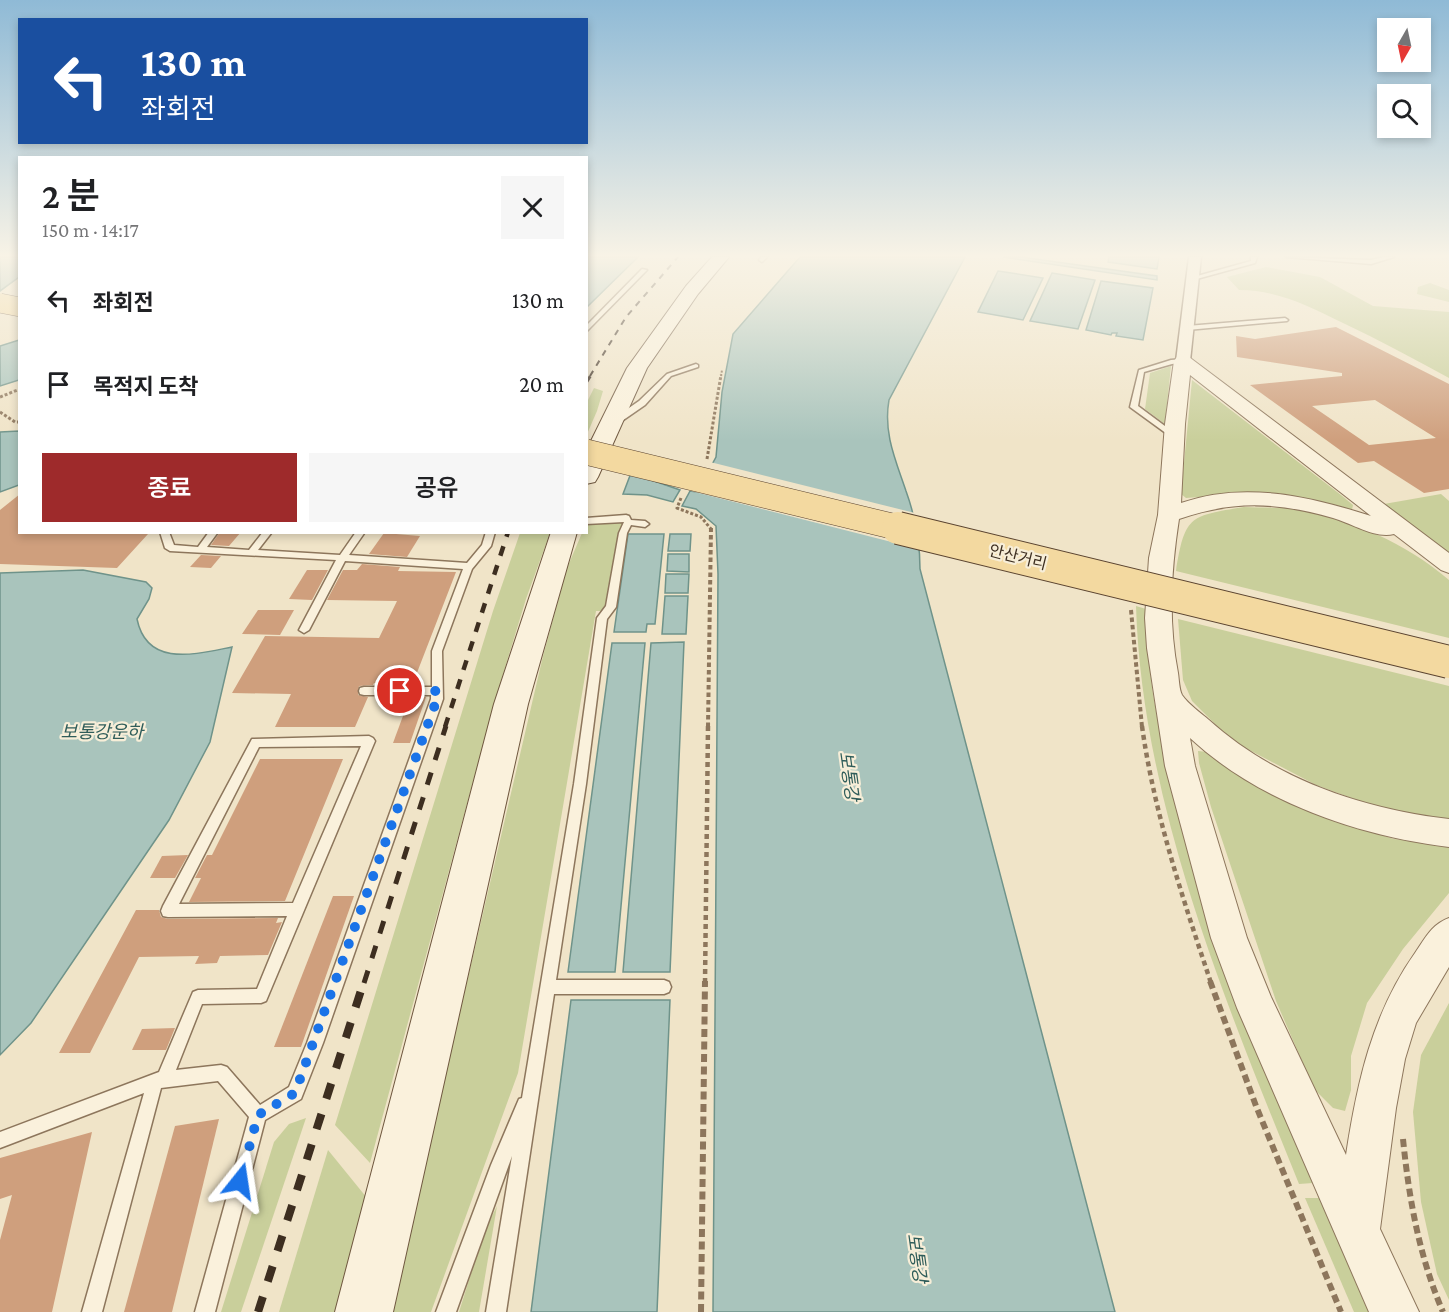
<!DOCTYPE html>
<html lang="ko">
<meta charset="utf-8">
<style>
:root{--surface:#fff;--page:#f6f6f6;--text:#202124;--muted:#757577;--accent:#9e2a2b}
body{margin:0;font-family:"Crimson Pro","Noto Sans KR",serif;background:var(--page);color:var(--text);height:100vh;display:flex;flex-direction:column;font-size:22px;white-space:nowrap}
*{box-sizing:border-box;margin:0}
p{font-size:20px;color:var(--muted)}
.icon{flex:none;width:33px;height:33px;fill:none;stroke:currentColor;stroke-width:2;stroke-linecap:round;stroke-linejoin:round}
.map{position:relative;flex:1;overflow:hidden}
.side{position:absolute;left:18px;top:156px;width:570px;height:378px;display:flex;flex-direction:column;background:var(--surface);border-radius:0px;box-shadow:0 3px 9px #0003}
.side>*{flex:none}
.guide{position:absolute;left:18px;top:18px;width:570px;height:126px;border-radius:0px;box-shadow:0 3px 9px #0003;background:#1a4fa0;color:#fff;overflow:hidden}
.needle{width:39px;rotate:189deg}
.buttons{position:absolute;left:1377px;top:18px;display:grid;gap:12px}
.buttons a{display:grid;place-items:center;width:54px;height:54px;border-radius:0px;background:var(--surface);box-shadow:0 3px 9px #0003;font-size:30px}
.pin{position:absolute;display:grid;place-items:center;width:51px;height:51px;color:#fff;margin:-26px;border:3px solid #fff;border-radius:50%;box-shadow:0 2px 6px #0007}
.me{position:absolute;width:66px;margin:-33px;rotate:15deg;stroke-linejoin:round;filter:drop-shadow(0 0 4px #0008)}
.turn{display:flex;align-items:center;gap:21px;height:126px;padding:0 24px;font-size:27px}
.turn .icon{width:78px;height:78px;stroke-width:2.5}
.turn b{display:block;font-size:42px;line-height:51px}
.round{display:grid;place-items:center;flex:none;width:63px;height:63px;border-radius:0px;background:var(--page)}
.overview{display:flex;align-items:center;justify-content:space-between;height:102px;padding:0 24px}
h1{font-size:36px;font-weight:600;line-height:45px}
.primary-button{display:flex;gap:12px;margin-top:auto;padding:12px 24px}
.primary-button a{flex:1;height:69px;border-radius:0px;background:var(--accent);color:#fff;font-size:24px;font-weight:600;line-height:69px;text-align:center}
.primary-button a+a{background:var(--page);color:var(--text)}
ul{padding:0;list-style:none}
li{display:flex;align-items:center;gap:18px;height:84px;padding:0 24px}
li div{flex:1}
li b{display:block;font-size:22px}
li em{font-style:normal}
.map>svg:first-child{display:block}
.green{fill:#c9cf9b}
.water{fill:#a9c4bc;stroke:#6f938a;stroke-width:1.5}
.pier{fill:#f0e4c8}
.building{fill:#cf9f7d;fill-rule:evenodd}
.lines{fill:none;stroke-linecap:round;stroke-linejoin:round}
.service-casing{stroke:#8d765c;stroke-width:3}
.minor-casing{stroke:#8d765c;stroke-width:3}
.tertiary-casing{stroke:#8d765c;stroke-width:2}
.secondary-casing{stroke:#6f573f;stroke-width:2}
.path-far4{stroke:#8d765c;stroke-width:2;stroke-dasharray:2 1.5;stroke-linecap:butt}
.path-far3{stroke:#8d765c;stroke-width:3;stroke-dasharray:3 2;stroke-linecap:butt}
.path-far2{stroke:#8d765c;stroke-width:4;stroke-dasharray:4.5 3;stroke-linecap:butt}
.path-far1{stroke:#8d765c;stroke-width:4.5;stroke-dasharray:5 4;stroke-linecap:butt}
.path{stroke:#8d765c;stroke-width:6;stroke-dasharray:8 4.5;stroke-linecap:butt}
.service{fill:#faf1dc;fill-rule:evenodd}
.minor{fill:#faf1dc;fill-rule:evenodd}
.tertiary{fill:#faf1dc;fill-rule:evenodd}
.secondary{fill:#faf1dc;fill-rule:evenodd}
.rail-far4{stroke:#3d2e20;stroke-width:2;stroke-dasharray:6 6;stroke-linecap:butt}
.rail-far3{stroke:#3d2e20;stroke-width:3;stroke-dasharray:8 8;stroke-linecap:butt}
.rail-far2{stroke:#3d2e20;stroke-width:4.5;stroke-dasharray:10 10;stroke-linecap:butt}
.rail-far1{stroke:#3d2e20;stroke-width:5;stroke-dasharray:13 13;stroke-linecap:butt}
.rail{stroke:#3d2e20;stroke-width:8;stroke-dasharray:16 16;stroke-linecap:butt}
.primary-bridge-far2-casing{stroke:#5b4430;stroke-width:20;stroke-linecap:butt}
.primary-bridge-far1-casing{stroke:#5b4430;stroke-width:26;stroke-linecap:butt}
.primary-bridge-casing{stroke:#5b4430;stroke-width:34;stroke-linecap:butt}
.primary-bridge-far2{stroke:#f3d9a0;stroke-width:19}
.primary-bridge-far1{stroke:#f3d9a0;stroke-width:25}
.primary-bridge{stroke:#f3d9a0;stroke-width:32}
.route{stroke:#1a73e8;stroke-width:10;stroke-dasharray:0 18}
.labels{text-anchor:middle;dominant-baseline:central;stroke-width:4.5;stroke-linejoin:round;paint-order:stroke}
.street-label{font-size:16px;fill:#3d2e20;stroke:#f7eed8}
.water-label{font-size:18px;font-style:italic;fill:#2f5d5a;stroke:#f7eed8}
</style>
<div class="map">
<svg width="1449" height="1312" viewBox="0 0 1449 1312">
<rect width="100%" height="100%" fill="#f0e4c8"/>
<g class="green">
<path d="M1266 267 1320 277 1373 306 1449 312V378C1414 359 1379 340 1343 323 1308 306 1278 290 1239 290L1227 277Z"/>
<path d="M1430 283 1449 290V302L1417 294 1418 287Z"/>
<path d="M1171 366 1165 424 1145 409 1150 373Z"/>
<path d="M1192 380 1341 495 1353 505 1352 510 1240 494 1186 498 1181 494Z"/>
<path d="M594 388 603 391 597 411 587 434V402Z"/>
<path d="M1441 494 1449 501V554L1384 504Z"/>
<path d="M1244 507C1261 508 1279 507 1295 509 1351 519 1406 543 1449 580V638L1176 571C1185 515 1190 516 1244 507Z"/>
<path d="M587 522H623L618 534 604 611H596L518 1073 431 1312H390L543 656 567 568 582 533 586 532Z"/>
<path d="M520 533H550L526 599 494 704 370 1163 335 1125 493 611Z"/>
<path d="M1136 606 1146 609V640L1153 694 1165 762 1239 1010 1313 1183 1299 1184C1226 1004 1142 803 1136 606Z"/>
<path d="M1178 619 1449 686V823L1376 807 1316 785 1232 741 1192 701 1183 680Z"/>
<path d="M1198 751 1208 752 1346 824 1394 839 1449 845V893L1403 949 1367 1003 1351 1056V1090L1345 1111 1333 1108 1314 1089 1276 1001 1211 807 1199 763Z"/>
<path d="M1449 1003V1300L1437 1274 1421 1202 1413 1112 1421 1055Z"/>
<path d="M306 1118 241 1312H221L274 1142 289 1124Z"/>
<path d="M328 1150 367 1198 336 1312H279Z"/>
<path d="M1305 1198H1319L1369 1312H1354Z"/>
<path d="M497 1206 479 1312H459L484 1232Z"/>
</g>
<g class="water">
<path d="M0 257H19V277L0 291Z"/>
<path d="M587 257H638L587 307Z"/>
<path d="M800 257H965L889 400C883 433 896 461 906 491 915 516 920 543 920 569L1115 1312H713L718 574 716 526 696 509 682 506 690 491 697 492 716 457 722 392 733 334Z"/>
<path d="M1003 257H1021L1157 276V280Z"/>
<path d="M1109 257H1159L1157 269 1108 262Z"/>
<path d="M998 271 1043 278 1023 320 978 312Z"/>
<path d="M1052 273 1095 280 1078 329 1030 321Z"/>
<path d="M1101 281 1153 288 1143 340 1116 336 1117 333H1112L1111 335 1086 330Z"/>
<path d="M19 340V380L0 386V346Z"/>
<path d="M19 431V485L0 492V432Z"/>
<path d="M631 473 680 490 673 502 647 495 623 494Z"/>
<path d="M628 534H664L655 624H647L646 632H614Z"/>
<path d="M670 534H691L690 551H668Z"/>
<path d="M668 554H689V572L667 571Z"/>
<path d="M83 570 146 582 152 588 149 599 137 619C147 668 196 654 232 647L210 742 169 820 31 1023 0 1055V573Z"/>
<path d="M666 574H689L688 593H665Z"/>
<path d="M665 596H688L686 634H662Z"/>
<path d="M684 642 670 972H623L651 643Z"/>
<path d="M612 643H645L615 972H568Z"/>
<path d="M571 1000H670L657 1312H531Z"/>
</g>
<path class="pier" d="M710 462 915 513 923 550 687 490 695 489Z"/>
<g class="building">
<path d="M1336 327 1449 384V489L1424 493 1374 461 1358 463 1250 385 1342 376V373L1237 357 1236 336 1255 339ZM1375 400 1436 438 1369 445 1312 406Z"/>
<path d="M20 494V532L148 534 117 568 0 564V510Z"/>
<path d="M241 532 229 546 211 545 220 532Z"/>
<path d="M384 533 420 536 407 557 369 554Z"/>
<path d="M201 555 221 556 211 568 190 567Z"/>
<path d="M362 564 400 567 398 571 456 572 413 683H374L373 685 359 686 358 695 368 697 355 727H275L291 694 232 693 265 636 379 638 397 601 327 600 343 570H357Z"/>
<path d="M307 570H328L312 600 289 599Z"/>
<path d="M258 610H294L280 635 242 634Z"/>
<path d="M410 697H426L410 743H393Z"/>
<path d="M260 759H343L285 901 189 902 201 878H195L207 855H212Z"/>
<path d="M188 855 175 878H150L162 856Z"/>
<path d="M333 896H354L301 1047H274Z"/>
<path d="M136 910H159L161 917 168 919 278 918 276 923 282 922 268 955 220 956 217 963 195 964 199 956 139 957 90 1053H59Z"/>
<path d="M175 1028 166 1050H132L142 1029Z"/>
<path d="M219 1119 172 1312H124L175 1126Z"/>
<path d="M92 1132 52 1312H0V1240L12 1195 0 1199V1158Z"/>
</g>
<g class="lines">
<defs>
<g id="service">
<path d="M761 257H767L762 262 759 260Z"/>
<path d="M1251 257H1257L1255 263 1193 280 1190 278 1251 261Z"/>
<path d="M1286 257 1371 260 1384 257H1394L1371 264Z"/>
<path d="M642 269 647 270 586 332V326Z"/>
<path d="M1285 318 1288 320 1287 321 1187 330 1184 328 1187 326Z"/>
<path d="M1183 359 1185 360V362L1172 364 1144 372 1138 406 1177 435 1178 437 1174 439 1130 407 1139 370 1171 360Z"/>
<path d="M696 364 698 365V367L671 376 645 405 619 423H613V419L639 401 667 374Z"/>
<path d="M626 515 629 516 631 520 645 521 649 524 645 527 631 525 627 533 616 607 607 619 586 784 556 980H664L669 982 671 987 669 992 664 994H554L506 1312H486L512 1156 456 1312H436L491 1165 519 1099 522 1098 574 784 597 618 606 606 619 533 624 522 586 524V518Z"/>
<path d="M160 532H169L174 545 198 547 209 532H218L207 547 249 550 263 532H272L258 550 340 555 356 532H365L349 555 467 563 482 545 486 532H495L491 546 472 569 442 651 443 699 323 1043 301 1099 265 1120 215 1312H195L249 1117 218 1081 161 1088 102 1312H82L144 1093 0 1148V1132L159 1072 193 992 198 990 257 989 287 916 168 917 163 916 161 911 163 906 252 739 369 736 373 738 375 741 266 1001 261 1003 202 1004 176 1070 221 1065 227 1067 260 1105 289 1087 307 1043 431 699V695H364L360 694 359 691 360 688 364 687H432V651L463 569 345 561 309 630 304 633 299 630 336 560 170 551 165 548ZM361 746 293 903 179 904 259 747Z"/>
</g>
<path id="minor" d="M1189 257H1201L1190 361 1183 365 1176 361Z"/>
<path id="tertiary" d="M1183 356 1189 357 1449 553V573L1441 570 1394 534C1375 539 1351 523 1333 518 1277 502 1234 500 1179 519 1171 571 1168 621 1178 673 1179 679 1179 689 1182 695 1188 704 1201 713 1209 720 1274 779 1363 809 1449 819V847C1358 836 1259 802 1190 738L1195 766 1247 938 1271 997 1346 1155C1357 1083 1372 1014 1415 953 1426 937 1431 925 1449 918V967L1416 1023 1405 1059 1396 1108 1380 1229 1419 1312H1369L1237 1008 1211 938 1165 766 1147 648 1145 618 1149 558 1158 515 1165 424 1174 361 1177 357ZM1190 375 1371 516C1309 496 1243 481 1181 503L1185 424Z"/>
<g id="secondary">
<path d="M712 257H729L698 294 647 368 598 477 595 482 586 484V451L627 368 686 286Z"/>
<path d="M551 532H577L528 704 393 1312H335L494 704Z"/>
</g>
</defs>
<use href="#service" class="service-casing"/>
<use href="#minor" class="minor-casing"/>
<use href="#tertiary" class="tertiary-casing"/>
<use href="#secondary" class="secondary-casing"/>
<path class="path-far4" d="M721 376 722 370"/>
<g class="path-far3">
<path d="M0 397 20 389"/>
<path d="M0 412 15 422H20"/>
<path d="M707 459 721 375"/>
<path d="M681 498 677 508 701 517 711 529"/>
</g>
<g class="path-far2">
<path d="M1131 610 1142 727"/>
<path d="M708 727 711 528"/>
</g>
<g class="path-far1">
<path d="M1142 726C1154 813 1183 899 1211 983"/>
<path d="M705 983 708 726"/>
</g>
<g class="path">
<path d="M1210 981 1256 1106 1341 1312"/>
<path d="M1403 1139C1409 1199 1419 1256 1443 1312"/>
<path d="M701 1312 705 981"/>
</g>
<use href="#service" class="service"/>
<use href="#minor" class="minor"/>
<use href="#tertiary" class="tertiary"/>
<use href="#secondary" class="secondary"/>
<path class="rail-far4" d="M590 376 626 317 678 257"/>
<path class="rail-far3" d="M586 383 591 375"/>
<path class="rail-far2" d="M445 727 508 532"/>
<path class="rail-far1" d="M364 983 446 726"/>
<path class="rail" d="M258 1312 364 981"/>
<defs>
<path id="primary-bridge-far2" d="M0 303 20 307"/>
<path id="primary-bridge-far1" d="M586 452 904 529"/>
<path id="primary-bridge" d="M898 528 1449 662"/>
</defs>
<use href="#primary-bridge-far2" class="primary-bridge-far2-casing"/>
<use href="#primary-bridge-far1" class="primary-bridge-far1-casing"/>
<use href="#primary-bridge" class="primary-bridge-casing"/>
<use href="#primary-bridge-far2" class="primary-bridge-far2"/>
<use href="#primary-bridge-far1" class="primary-bridge-far1"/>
<use href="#primary-bridge" class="primary-bridge"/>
</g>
<linearGradient id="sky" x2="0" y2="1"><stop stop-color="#8fbad6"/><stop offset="0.58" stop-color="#f8f3e6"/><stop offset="1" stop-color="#f8f3e6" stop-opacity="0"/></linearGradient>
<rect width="1449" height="441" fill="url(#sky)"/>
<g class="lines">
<path class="route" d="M240 1181 258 1115 295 1093 437 699V691H400"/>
</g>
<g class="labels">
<g class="street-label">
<text transform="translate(1018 557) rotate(14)">안산거리</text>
</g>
<g class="water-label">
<text x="102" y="732">보통강운하</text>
<text transform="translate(849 776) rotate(82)">보통강</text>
<text transform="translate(917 1258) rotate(82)">보통강</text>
</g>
</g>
</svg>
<div class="buttons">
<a><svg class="needle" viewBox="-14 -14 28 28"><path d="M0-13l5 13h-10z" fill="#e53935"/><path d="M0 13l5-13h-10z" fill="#757577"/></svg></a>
<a><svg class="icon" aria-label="search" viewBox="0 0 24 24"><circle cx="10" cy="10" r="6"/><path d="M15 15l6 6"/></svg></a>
</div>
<div class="pin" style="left:400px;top:691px;background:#d93025"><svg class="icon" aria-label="arrive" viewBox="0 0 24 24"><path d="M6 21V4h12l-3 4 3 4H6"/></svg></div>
<svg class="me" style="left:240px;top:1181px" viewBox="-20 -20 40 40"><path d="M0-17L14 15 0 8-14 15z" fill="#1a73e8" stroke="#fff" stroke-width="4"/></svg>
<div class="guide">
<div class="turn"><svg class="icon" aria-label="left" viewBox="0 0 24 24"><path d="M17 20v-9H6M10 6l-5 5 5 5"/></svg><div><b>130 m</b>좌회전</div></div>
</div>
<section class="side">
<div class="overview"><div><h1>2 분</h1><p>150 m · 14:17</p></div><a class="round"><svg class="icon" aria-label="close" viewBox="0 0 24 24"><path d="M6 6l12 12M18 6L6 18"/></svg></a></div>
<ul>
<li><svg class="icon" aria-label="left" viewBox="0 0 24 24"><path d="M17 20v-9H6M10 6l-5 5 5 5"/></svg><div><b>좌회전</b></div><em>130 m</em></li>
<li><svg class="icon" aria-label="arrive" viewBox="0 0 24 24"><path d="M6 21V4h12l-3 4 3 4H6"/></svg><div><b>목적지 도착</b></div><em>20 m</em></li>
</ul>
<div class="primary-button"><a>종료</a><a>공유</a></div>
</section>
</div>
